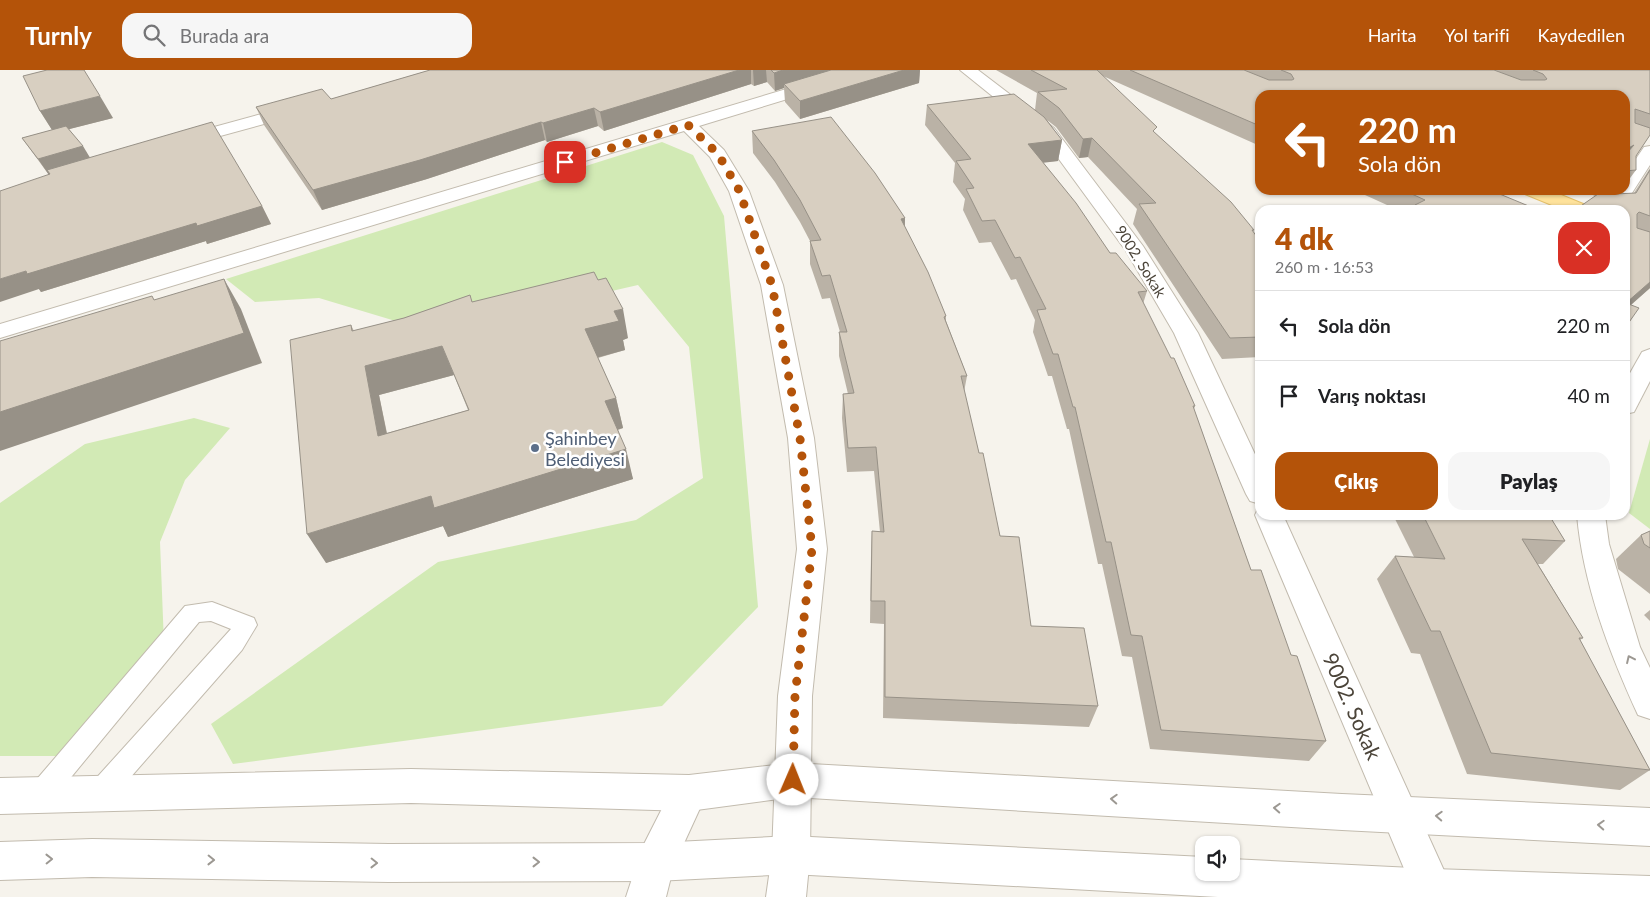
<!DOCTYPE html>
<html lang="tr">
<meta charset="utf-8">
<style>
:root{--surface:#fff;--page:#f6f6f6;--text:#202124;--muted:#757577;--line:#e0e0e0;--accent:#b45309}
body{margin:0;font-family:Lato,sans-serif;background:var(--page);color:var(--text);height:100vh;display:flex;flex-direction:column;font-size:19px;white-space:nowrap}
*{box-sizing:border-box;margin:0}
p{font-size:16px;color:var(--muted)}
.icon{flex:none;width:28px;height:28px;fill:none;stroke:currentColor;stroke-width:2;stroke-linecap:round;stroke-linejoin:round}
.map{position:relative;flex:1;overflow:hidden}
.panel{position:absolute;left:1255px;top:135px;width:375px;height:315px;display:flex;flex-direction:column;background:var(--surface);border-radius:15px;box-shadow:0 1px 4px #0004}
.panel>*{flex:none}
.banner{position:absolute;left:1255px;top:20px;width:375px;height:105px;border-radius:15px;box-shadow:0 1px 4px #0004;background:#b45309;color:#fff;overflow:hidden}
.controls{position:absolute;left:1195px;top:766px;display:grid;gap:10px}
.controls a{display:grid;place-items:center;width:45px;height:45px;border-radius:10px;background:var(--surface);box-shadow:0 1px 4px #0004;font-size:25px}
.pin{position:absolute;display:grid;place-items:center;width:42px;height:42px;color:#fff;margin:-21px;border-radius:10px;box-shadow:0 2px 8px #0006}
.me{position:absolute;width:55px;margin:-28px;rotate:1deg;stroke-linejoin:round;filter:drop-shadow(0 0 4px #0008)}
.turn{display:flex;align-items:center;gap:18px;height:105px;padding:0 20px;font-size:22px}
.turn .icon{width:65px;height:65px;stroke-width:2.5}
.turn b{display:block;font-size:35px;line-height:42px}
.round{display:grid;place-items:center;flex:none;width:52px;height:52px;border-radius:15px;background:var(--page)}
.overview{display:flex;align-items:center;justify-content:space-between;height:85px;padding:0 20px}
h1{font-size:30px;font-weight:800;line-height:38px;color:var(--accent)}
.button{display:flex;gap:10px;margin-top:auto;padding:10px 20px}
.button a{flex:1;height:58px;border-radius:15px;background:var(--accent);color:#fff;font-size:20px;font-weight:800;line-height:58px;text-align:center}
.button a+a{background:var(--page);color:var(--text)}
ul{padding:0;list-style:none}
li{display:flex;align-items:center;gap:15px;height:70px;padding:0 20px;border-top:1px solid var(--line)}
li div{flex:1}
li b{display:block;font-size:19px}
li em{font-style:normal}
header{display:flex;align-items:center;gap:30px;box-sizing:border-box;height:70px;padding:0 25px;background:var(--accent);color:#fff}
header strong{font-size:24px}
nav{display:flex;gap:28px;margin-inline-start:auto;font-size:18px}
.search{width:350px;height:45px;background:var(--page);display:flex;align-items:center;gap:12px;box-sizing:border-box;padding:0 18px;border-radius:15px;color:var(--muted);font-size:19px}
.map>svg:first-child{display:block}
.green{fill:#d2eab5}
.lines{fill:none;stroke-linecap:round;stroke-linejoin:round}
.service-casing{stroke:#c2bbae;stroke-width:2}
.minor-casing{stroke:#c2bbae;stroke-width:2}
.tertiary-casing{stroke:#c2bbae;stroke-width:2}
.primary-casing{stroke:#e6c16a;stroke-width:2}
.service{fill:#fff;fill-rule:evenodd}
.minor{fill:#fff;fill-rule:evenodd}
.tertiary{fill:#fff;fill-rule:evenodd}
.primary{fill:#ffe39c;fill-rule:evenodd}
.wall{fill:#bab2a6;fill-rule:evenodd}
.shaded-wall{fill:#979187}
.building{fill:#d8cfc1;stroke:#979187;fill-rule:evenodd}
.oneway{stroke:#9c9892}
.route{stroke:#b45309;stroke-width:9;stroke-dasharray:0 16.2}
.service-dot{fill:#5c6f8a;stroke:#fff;stroke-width:2}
.labels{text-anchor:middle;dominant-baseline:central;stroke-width:5;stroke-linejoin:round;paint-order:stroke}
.far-street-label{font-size:15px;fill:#4b4439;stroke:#fff}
.service-label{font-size:18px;fill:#4e5e75;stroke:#fff;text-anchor:start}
.near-street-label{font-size:21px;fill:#4b4439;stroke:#fff}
</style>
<header>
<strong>Turnly</strong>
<div class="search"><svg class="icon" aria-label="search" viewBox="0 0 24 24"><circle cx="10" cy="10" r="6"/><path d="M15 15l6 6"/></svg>Burada ara</div>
<nav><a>Harita</a><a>Yol tarifi</a><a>Kaydedilen</a></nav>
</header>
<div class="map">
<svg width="1650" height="827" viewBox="0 0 1650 827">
<rect width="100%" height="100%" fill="#f6f3ec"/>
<g class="green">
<path d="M662 72 693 85 724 146 758 537 662 636 233 694 211 654 438 492 636 450 703 408 689 277 638 215 432 262 319 228 255 232 226 209Z"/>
<path d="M194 348 230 358 185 410 160 472 164 574 62 686H0V433L85 374Z"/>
<path d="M1650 369V459L1629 443Z"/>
</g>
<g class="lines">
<defs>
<path id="service" d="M212 532 254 548 257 555 242 580 108 733 99 737 90 733 86 724 90 715 231 559 211 551 199 552 49 734 40 738 31 734 27 725 31 716 185 536Z"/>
<g id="minor">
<path d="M850 0H875L873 3 699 56 724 80 749 121 783 215 814 368 827 479 812 626 810 785 806 827H766L772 785 778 626 797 479 788 368 761 215 729 121 710 87 684 61 0 268V254Z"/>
<path d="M960 0H978L1054 58 1143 176 1198 263 1260 395V434L1250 431 1246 424 1174 263 1126 181 1042 66Z"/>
<path d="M298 34 304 35 306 39 304 43 180 77 174 76 171 72 174 68Z"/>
<path d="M1650 76V95L1632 123 1625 125 1618 123 1616 120H1625V105L1644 77Z"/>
<path d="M1650 279V311L1634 342 1625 344V312L1642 282Z"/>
<path d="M1259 437 1260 445H1283L1456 827H1416L1255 445Z"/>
<path d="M1577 445H1605L1609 474 1640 577 1650 598V649L1638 645C1609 582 1583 514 1577 445Z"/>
<path d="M689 705 702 711 707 723 674 795 666 827H626L642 778 676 711Z"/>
</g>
<g id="tertiary">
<path d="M793 693 1342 724 1650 738V776L1342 760 793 727 689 741 411 733 0 744V708L411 699 689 705Z"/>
<path d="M791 766 1204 787V802H1231V789L1433 799 1650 806V827H1218L791 804 656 811 389 812 92 807 0 810V772L92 769 389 774 656 773Z"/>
</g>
<path id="primary" d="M1522 120H1549L1588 136 1591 140H1564L1525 124Z"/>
</defs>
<use href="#service" class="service-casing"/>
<use href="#minor" class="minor-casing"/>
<use href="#tertiary" class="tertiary-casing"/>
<use href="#primary" class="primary-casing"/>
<use href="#service" class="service"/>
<use href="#minor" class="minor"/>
<use href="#tertiary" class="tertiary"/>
<use href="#primary" class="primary"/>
</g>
<g class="wall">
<path d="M430 0H920L919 13 800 49 785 32 784 18 775 21 767 12 754 16 751 14 604 61 598 56 547 72 545 70 427 109 322 140 264 55 256 37 331 29Z"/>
<path d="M996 0H1650V65L1636 86V100L1625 115V25H1260V76L1103 6 1155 63 1254 160 1253 162 1260 171V287L1222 289 1133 154 1137 139 1088 87 1079 88 1056 57 1047 50 1062 70 1058 91 1043 92 1110 183 1147 221 1143 234 1195 336 1194 339 1251 500 1291 585 1326 671 1309 691 1150 679 1132 587 1122 586 1102 494H1098L1069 359H1067L1052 306H1048L1033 262 1035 250 1016 209 1011 210 991 172 979 173 963 140 965 129 953 112 955 93 925 55 927 35 1035 40 1037 23Z"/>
<path d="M40 41 113 48 69 59 90 88 262 136 271 154 207 174 206 171 41 222 39 219 49 105 22 68 52 60Z"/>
<path d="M752 61 905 148V157L946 246V251L967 306 964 322 979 383 1000 466 1031 556 1098 636 1089 657 883 648 884 554 870 553 871 485 872 461 880 462 874 401 847 402 842 348 843 324H848L839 286V262H840L830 228 822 229 810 194V171L800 152 775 112 753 83Z"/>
<path d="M1650 98V218L1631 235 1625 258 1595 126 1593 125 1596 120H1613L1612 121 1614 124 1634 123Z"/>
<path d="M1354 120H1490L1529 140H1398Z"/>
<path d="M470 225 472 232 628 268 623 270 625 280 598 288 616 328 623 358 618 360 633 409 448 467 443 456 326 493 351 255 354 261 404 248ZM454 305 468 340 387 363 379 325Z"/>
<path d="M1393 445H1549L1565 471 1543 494H1538L1583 568 1580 570 1650 700 1620 720 1467 704 1420 584 1411 583 1377 509 1395 486 1414 487Z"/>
<path d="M1650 461V524L1618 499 1616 489 1641 465Z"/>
<path d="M1650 540V551L1644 545Z"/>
</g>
<g class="shaded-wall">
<path d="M739 0H751V14L604 61 600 42Z"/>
<path d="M753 0H766L767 12 754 16Z"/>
<path d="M783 0H843L784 14V18L775 21 774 3Z"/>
<path d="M904 0H920L919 13 800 49V31Z"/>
<path d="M100 26 113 48 54 63 40 41Z"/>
<path d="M594 38 598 56 547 72 543 53Z"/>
<path d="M541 52 545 70 427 109 322 140 313 120Z"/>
<path d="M1092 68 1088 87 1079 88 1083 69Z"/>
<path d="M1062 70 1058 91 1025 95 1028 74Z"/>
<path d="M1634 75 1625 88V80Z"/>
<path d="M83 76 92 91 49 105 38 89Z"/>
<path d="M262 136 271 154 207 174 206 171 41 222 39 219 0 232V209L26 201 196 153Z"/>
<path d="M905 148 904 171 901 149Z"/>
<path d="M224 209 241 239 262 293 0 381V342Z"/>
<path d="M1650 212V218L1625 240 1626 233Z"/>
<path d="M623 239 628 268 623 270 625 280 592 289 585 259 614 241Z"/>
<path d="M442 276 454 305 379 325 393 395 378 366 365 296Z"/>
<path d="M616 328 623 358 612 361 605 331Z"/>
<path d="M626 379 633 409 448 467 443 456 326 493 307 464 431 426Z"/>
</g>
<g class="building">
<path d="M47 0H84L100 26 40 41 23 6Z"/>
<path d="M430 0H739L600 42 594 38 543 53 541 52 420 90 313 120 256 37 322 19 331 29Z"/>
<path d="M771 0H783L774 3Z"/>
<path d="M831 0H904L800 31 784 14Z"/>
<path d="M1031 0H1097L1157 57 1153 61 1231 132 1254 160H1252L1260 171V267L1230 268 1139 134 1156 133 1092 68 1083 69 1059 38 1038 22 1067 19Z"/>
<path d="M1130 0H1244L1269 10H1292L1294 9 1291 4 1281 0H1494L1521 10H1545L1547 9 1543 4 1533 0H1650V44L1635 39V53L1650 58V65L1636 86V100L1625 101V85L1634 75 1625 80V25H1260V56Z"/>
<path d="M1014 24 1044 47 1062 70 1028 74 1076 133 1110 183H1116L1147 221 1138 222 1171 288H1174L1195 336H1193L1251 500H1261L1291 585 1297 586 1326 671 1161 660 1142 566 1131 565 1111 472H1106L1075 337H1073L1058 284H1053L1037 240 1046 239 1020 187 1015 188 995 150 982 151 966 119 974 118 956 91 971 89 927 35Z"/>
<path d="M831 47 875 103 905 148 901 149 928 202 946 246 944 247 967 306H961L979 383H983L1000 466 1019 467 1031 556 1084 558 1098 636 885 627V531H871L872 461 884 462 876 377 848 378 843 324 854 323 839 262H847L830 205 822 206 810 171 821 170 800 130 774 90 752 61Z"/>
<path d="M212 52 262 136 197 156 196 153 27 204 26 201 0 209V121L50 104 47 100Z"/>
<path d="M66 56 83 76 38 89 22 68Z"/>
<path d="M1650 100V146L1639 142 1637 144V158L1650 162V212L1626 233 1639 238 1625 258V140H1575L1598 124 1605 123 1604 120H1613L1612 121 1614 124 1636 123Z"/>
<path d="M1403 120H1490L1531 137 1526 140H1426L1415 135 1425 130Z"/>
<path d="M594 202 598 210 606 208 623 239 614 241 619 251 585 259 616 328 605 331 626 379 434 438 431 426 307 464 290 270 351 255 352 261 404 248 470 225 472 232ZM442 276 469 340 378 366 365 296Z"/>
<path d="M224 209 244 263 0 342V271L152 226 154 230Z"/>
<path d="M1423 445H1549L1565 471 1522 469 1583 568H1579L1650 700 1491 683 1440 561H1431L1395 486 1445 489Z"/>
<path d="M1650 461V478L1644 474 1641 465Z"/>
</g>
<defs><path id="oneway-chevron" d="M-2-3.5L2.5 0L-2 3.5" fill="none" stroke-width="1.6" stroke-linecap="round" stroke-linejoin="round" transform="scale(1.25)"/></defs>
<g class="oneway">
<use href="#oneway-chevron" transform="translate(1630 589) rotate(-115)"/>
<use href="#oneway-chevron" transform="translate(1114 729) rotate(-177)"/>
<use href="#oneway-chevron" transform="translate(1277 738) rotate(-177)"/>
<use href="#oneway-chevron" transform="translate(1439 746) rotate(-177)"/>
<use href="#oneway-chevron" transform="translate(1601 755) rotate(-177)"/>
<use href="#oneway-chevron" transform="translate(49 789) rotate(-1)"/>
<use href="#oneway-chevron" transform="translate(211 790) rotate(1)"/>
<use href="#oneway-chevron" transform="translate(536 792)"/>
<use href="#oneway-chevron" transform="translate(374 793) rotate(1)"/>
</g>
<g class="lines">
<path class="route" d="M565 92 688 55 718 84 739 120 772 215 800 368 812 479 795 626 793 710"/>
</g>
<circle class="service-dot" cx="535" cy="378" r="5"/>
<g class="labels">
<g class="far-street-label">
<text transform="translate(1141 191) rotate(58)">9002. Sokak</text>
</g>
<g class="service-label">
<text x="545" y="368">Şahinbey<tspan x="545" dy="21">Belediyesi</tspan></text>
</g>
<g class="near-street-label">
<text transform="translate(1353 636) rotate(66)">9002. Sokak</text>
</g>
</g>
</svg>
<div class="controls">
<a><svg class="icon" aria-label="sound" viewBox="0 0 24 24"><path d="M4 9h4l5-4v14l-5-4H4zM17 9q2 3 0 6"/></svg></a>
</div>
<div class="pin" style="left:565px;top:92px;background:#d93025"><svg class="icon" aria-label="arrive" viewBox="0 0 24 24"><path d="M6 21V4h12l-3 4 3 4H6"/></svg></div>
<svg class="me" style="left:793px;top:710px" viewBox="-20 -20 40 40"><circle r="19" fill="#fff"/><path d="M0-13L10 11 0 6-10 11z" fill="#b45309"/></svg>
<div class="banner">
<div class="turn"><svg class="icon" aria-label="left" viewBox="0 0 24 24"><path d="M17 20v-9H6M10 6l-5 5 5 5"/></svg><div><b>220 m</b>Sola dön</div></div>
</div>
<section class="panel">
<div class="overview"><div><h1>4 dk</h1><p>260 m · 16:53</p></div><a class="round" style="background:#d93025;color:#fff"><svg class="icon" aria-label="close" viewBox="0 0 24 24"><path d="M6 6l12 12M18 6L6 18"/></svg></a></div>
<ul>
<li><svg class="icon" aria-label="left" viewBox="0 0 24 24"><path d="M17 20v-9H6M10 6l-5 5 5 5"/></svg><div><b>Sola dön</b></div><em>220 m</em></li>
<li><svg class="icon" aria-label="arrive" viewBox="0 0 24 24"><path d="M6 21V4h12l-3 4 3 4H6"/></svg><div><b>Varış noktası</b></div><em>40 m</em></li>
</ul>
<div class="button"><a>Çıkış</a><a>Paylaş</a></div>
</section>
</div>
